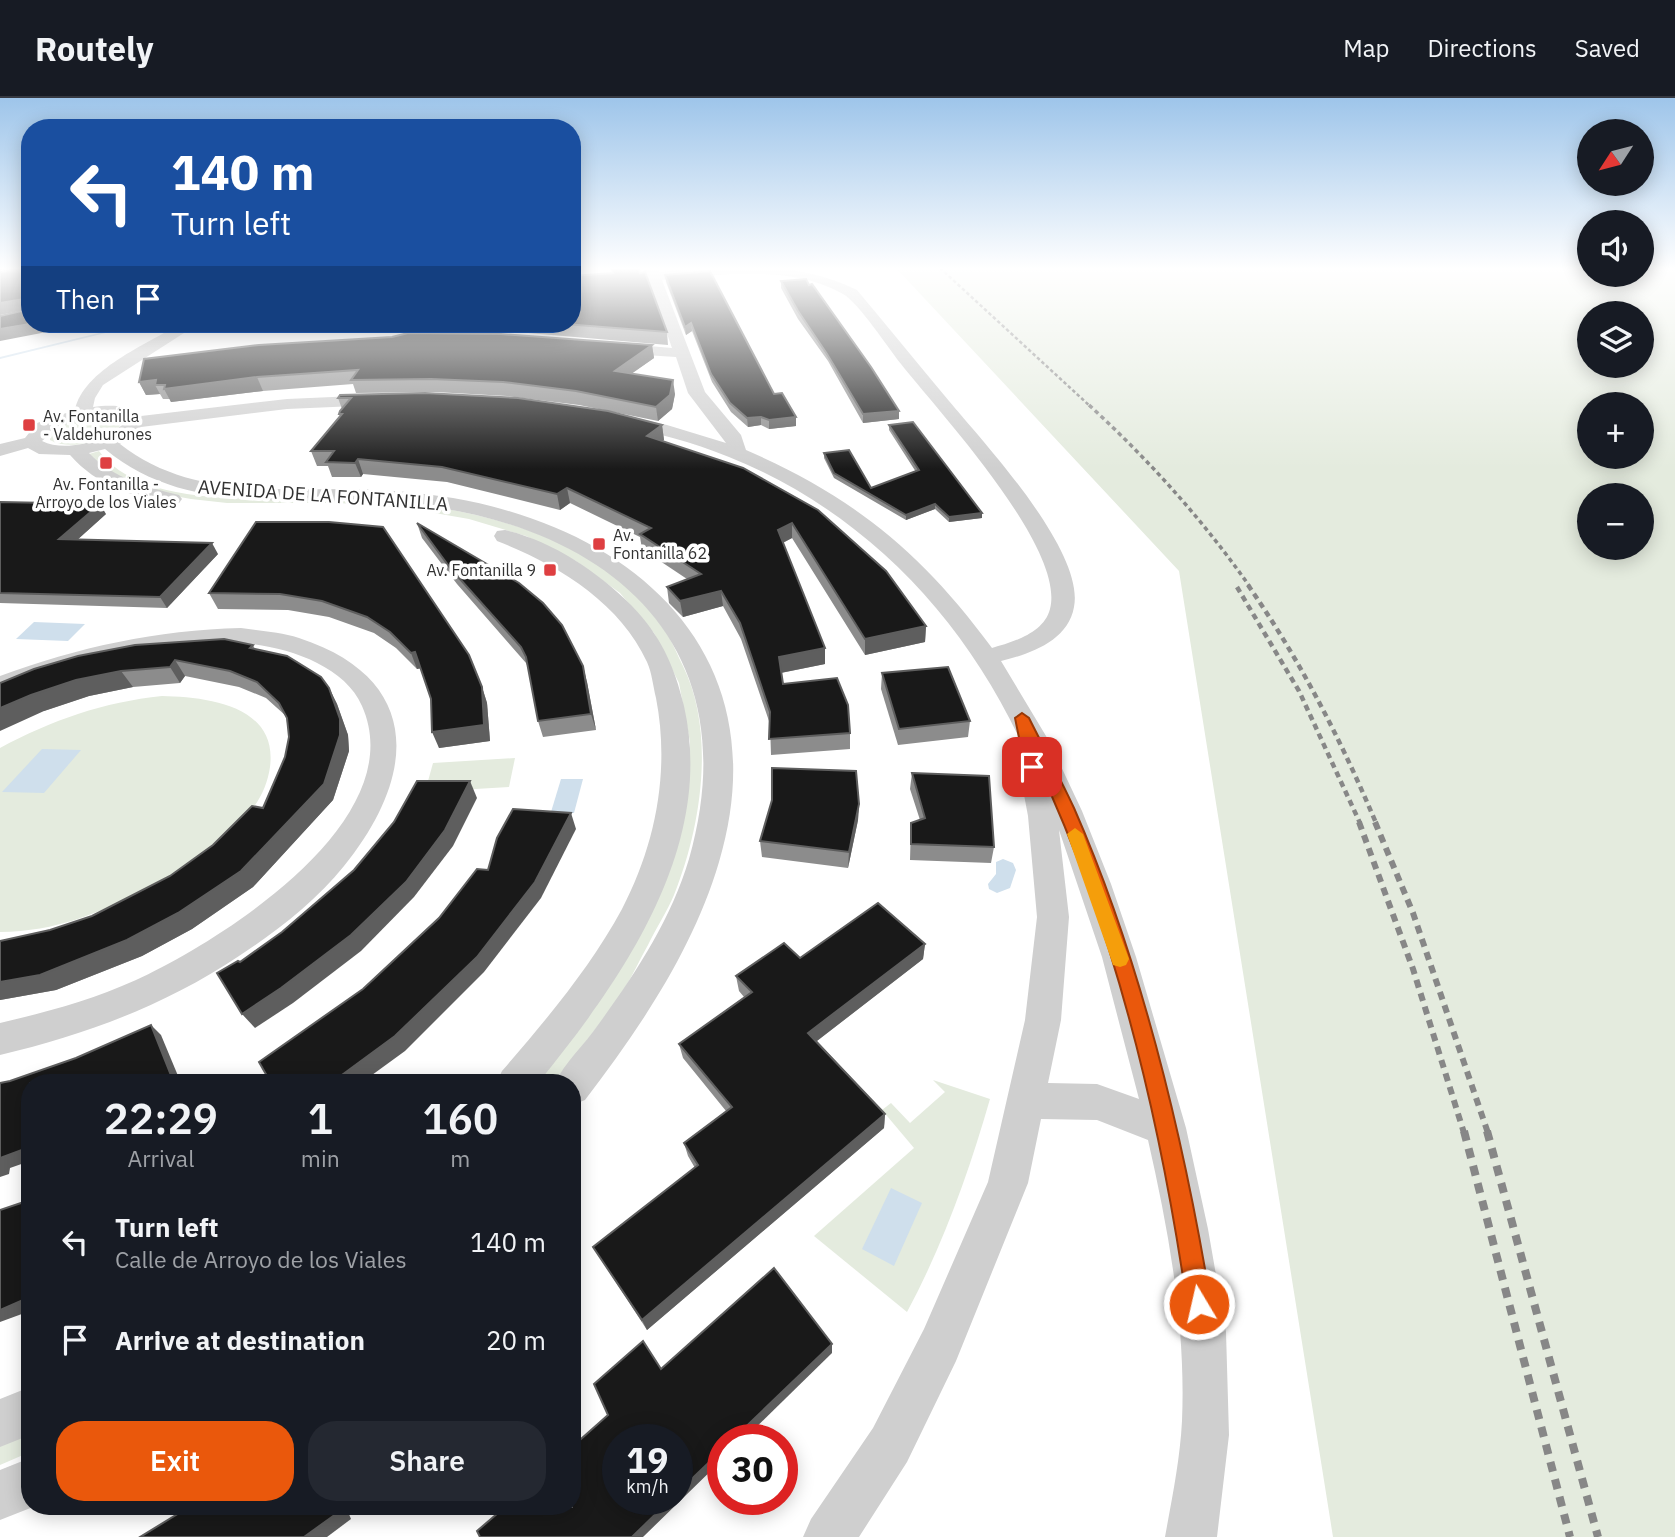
<!DOCTYPE html>
<meta charset="utf-8">
<style>
:root{--surface:#171b24;--page:#242831;--text:#f1f3f6;--muted:#9ea1a6;--line:#363941;--accent:#ea580c}
body{margin:0;font-family:"IBM Plex Sans",sans-serif;background:var(--page);color:var(--text);height:100vh;display:flex;flex-direction:column;font-size:26px;white-space:nowrap}
*{box-sizing:border-box;margin:0}
p{font-size:23px;color:var(--muted)}
.icon{flex:none;width:38px;height:38px;fill:none;stroke:currentColor;stroke-width:2;stroke-linecap:round;stroke-linejoin:round}
.map{position:relative;flex:1;overflow:hidden}
.sheet{position:absolute;left:21px;top:976px;width:560px;height:441px;display:flex;flex-direction:column;background:var(--surface);border-radius:28px;box-shadow:0 4px 18px #0003}
.sheet>*{flex:none}
.hud{position:absolute;left:21px;top:21px;width:560px;height:214px;border-radius:28px;box-shadow:0 4px 18px #0003;background:#1a4fa0;color:#fff;overflow:hidden}
.needle{width:46px;rotate:234deg}
.controls{position:absolute;left:1577px;top:21px;display:grid;gap:14px}
.controls a{display:grid;place-items:center;width:77px;height:77px;border-radius:50%;background:var(--surface);box-shadow:0 4px 18px #0003;font-size:35px}
.speed{position:absolute;left:602px;top:1326px;display:flex;gap:14px;font-size:35px;font-weight:700;text-align:center}
.speed>*{display:grid;place-content:center;width:91px;height:91px;border-radius:50%;background:var(--surface);box-shadow:0 4px 18px #0003;line-height:1}
.speed small{font-size:18px;font-weight:400}
.speed .limit{border:10px solid #d22;background:#fff;color:#111}
.pin{position:absolute;display:grid;place-items:center;width:60px;height:60px;color:#fff;margin:-30px;border-radius:14px;box-shadow:0 4px 10px #0006}
.me{position:absolute;width:77px;margin:-38px;rotate:351deg;stroke-linejoin:round;filter:drop-shadow(0 0 5px #0008)}
.turn{display:flex;align-items:center;gap:24px;height:147px;padding:0 35px;font-size:32px}
.turn .icon{width:91px;height:91px;stroke-width:2.5}
.turn b{display:block;font-size:49px;line-height:60px}
.then{display:flex;align-items:center;height:66px;padding:0 35px;background:#0003;gap:14px;font-size:26px}
.eta{display:flex;justify-content:space-evenly;align-items:center;height:119px;text-align:center}
.eta b{font-size:42px;font-weight:600;line-height:49px}
.primary-button{display:flex;gap:14px;margin-top:auto;padding:14px 35px}
.primary-button a{flex:1;height:80px;border-radius:28px;background:var(--accent);color:#fff;font-size:28px;font-weight:600;line-height:80px;text-align:center}
.primary-button a+a{background:var(--page);color:var(--text)}
ul{padding:0;list-style:none}
li{display:flex;align-items:center;gap:21px;height:98px;padding:0 35px}
li div{flex:1}
li b{display:block;font-size:26px}
li em{font-style:normal}
header{display:flex;align-items:center;gap:42px;box-sizing:border-box;height:98px;padding:0 35px;background:var(--surface);border-bottom:2px solid var(--line)}
header strong{font-size:33px}
nav{display:flex;gap:38px;margin-inline-start:auto;font-size:24px}
.map>svg:first-child{display:block}
.green{fill:#e4ebde;fill-rule:evenodd}
.water{fill:#cfdfec}
.lines{fill:none;stroke-linecap:round;stroke-linejoin:round}
.stream{fill:#cfdfec;fill-rule:evenodd}
.minor{fill:#cfcfcf;fill-rule:evenodd}
.rail-far4{stroke:#878787;stroke-width:2.5;stroke-dasharray:3.5 2.5;stroke-linecap:butt}
.rail-far3{stroke:#878787;stroke-width:3.5;stroke-dasharray:4.5 3.5;stroke-linecap:butt}
.rail-far2{stroke:#878787;stroke-width:4.5;stroke-dasharray:6 4.5;stroke-linecap:butt}
.rail-far1{stroke:#878787;stroke-width:6;stroke-dasharray:8 6;stroke-linecap:butt}
.rail{stroke:#878787;stroke-width:8;stroke-dasharray:10 8;stroke-linecap:butt}
.wall{fill:#8c8c8c}
.shaded-wall{fill:#5e5e5e}
.building{fill:#191919;stroke:#5e5e5e;stroke-width:2}
.route{fill:#ea580c;stroke:#983908;stroke-width:2}
.slow{fill:#f59e0b}
.poi-dot{fill:#de3f41;stroke:#fff;stroke-width:2.5}
.labels{text-anchor:middle;dominant-baseline:central;stroke-width:7;stroke-linejoin:round;paint-order:stroke}
.far-poi-label{font-size:16px;fill:#323232;stroke:#fff;text-anchor:start}
.street-label{font-size:19px;fill:#323232;stroke:#fff}
</style>
<header>
<strong>Routely</strong>
<nav><a>Map</a><a>Directions</a><a>Saved</a></nav>
</header>
<div class="map">
<svg width="1675" height="1439" viewBox="0 0 1675 1439">
<rect width="100%" height="100%" fill="#fff"/>
<g class="green">
<path d="M896 170H1589V177H1642V170H1675V1439H1333L1179 473ZM1642 215V268H1589V215ZM1589 306H1642V359H1589ZM1589 397H1642V450H1589Z"/>
<path d="M95 319 117 321 120 328C106 344 69 353 50 342V335L68 325Z"/>
<path d="M99 353C144 415 278 398 345 401 458 404 598 432 665 533 672 543 677 556 683 568 716 635 701 730 674 797 667 814 656 830 648 847 640 861 633 877 624 891 603 924 577 954 553 985H535L612 885 685 713 690 644 679 585 654 535 620 495 576 463 526 438 469 421 406 410 339 405H227L191 401 158 395 111 375 89 356Z"/>
<path d="M162 598C207 599 278 607 270 669 268 684 261 701 251 712 234 733 210 754 189 771 177 780 160 785 146 792 95 816 58 833 0 834V650C52 622 104 604 162 598Z"/>
<path d="M515 660 509 689 425 694 433 665Z"/>
<path d="M933 982 990 1001C969 1074 943 1147 907 1214L814 1138 914 1050 882 1012 891 1005 910 1025 945 994Z"/>
<path d="M30 1334V1354L0 1367V1346Z"/>
</g>
<g class="water">
<path d="M34 524 85 526 68 543 16 541Z"/>
<path d="M42 651 81 652 44 695 2 694Z"/>
<path d="M561 681H583L574 715 551 714Z"/>
<path d="M1003 761 1013 765 1016 772 1010 790 997 795 989 791 988 786 996 776V764Z"/>
<path d="M891 1090 922 1105 894 1168 862 1151Z"/>
</g>
<g class="lines">
<path class="stream" d="M136 226H142L0 261V259Z"/>
<g class="minor">
<path d="M644 170H658L659 174C727 168 794 161 857 192 888 229 918 266 949 303 984 345 1085 453 1074 509 1068 543 1030 556 1001 563L1049 643 1082 713 1111 786 1136 859 1186 1030 1208 1131 1226 1234 1229 1337 1217 1439H1165C1172 1400 1180 1362 1182 1323 1186 1228 1169 1134 1148 1042L1097 1022 1041 1021 1028 1085 956 1263 907 1364 859 1439H803L811 1421 873 1330 924 1231 988 1084 1025 922 1037 819 1028 718 1018 665 1022 658 1027 657C968 523 866 414 729 359 693 344 655 335 617 326L614 322 623 317 667 327 726 345 688 295 676 259 614 255 606 250 614 245 672 250ZM730 176C769 175 808 176 843 196 859 205 888 250 901 266 938 313 1066 450 1050 511 1044 535 1013 544 992 550 922 455 854 399 746 352L741 337 705 294 662 182ZM1059 732 1102 859 1139 1001 1097 986 1048 985 1061 922 1069 819Z"/>
<path d="M180 226H198L103 287 95 300 93 309C109 307 129 306 141 318L287 301 378 297 387 302 378 307 287 311 141 329 120 346C190 401 278 390 362 391 392 392 423 395 453 400 641 433 779 561 719 764 693 852 640 930 585 1002L572 1007V985H555C565 964 585 946 598 927 635 876 671 822 689 761 751 543 605 423 400 405 299 396 189 421 105 351L89 355C113 380 146 389 179 397L182 401 179 405 172 407C133 398 97 388 70 357L39 356 28 350 0 358V346L25 340 37 325 75 312C83 272 147 246 180 226ZM103 318 119 319 126 323C108 343 66 355 42 343L59 328Z"/>
<path d="M505 432C552 443 597 473 631 507 661 538 674 567 684 608 716 749 622 882 538 985H496L502 973C546 922 590 870 622 811 656 746 670 672 656 600 653 588 652 575 647 564 619 503 556 466 497 443L494 438 497 433Z"/>
<path d="M241 530C260 533 280 534 299 540 424 581 417 678 344 768 315 804 277 833 239 858 166 907 85 937 0 957V925C47 914 92 902 136 882 220 843 413 723 362 608 344 566 283 548 241 545 177 541 110 557 50 578 33 583 17 591 0 595V578C79 549 157 532 241 530Z"/>
<path d="M30 1289V1337L0 1349V1301Z"/>
<path d="M30 1360V1409H33L0 1422V1372Z"/>
</g>
<path class="rail-far4" d="M940 170 1091 309"/>
<path class="rail-far3" d="M1089 307C1149 362 1203 422 1250 489"/>
<g class="rail-far2">
<path d="M1248 487C1300 562 1341 642 1376 725"/>
<path d="M1237 489 1299 593 1360 725"/>
</g>
<g class="rail-far1">
<path d="M1359 724 1413 871 1464 1035"/>
<path d="M1375 724 1413 815 1488 1035"/>
</g>
<g class="rail">
<path d="M1464 1033 1570 1439"/>
<path d="M1487 1033 1598 1439"/>
</g>
</g>
<g class="wall">
<path d="M612 170 640 175 667 234 668 247 504 233 427 232 424 226H572L613 175Z"/>
<path d="M665 177 774 296 796 328 769 331 761 327 748 329 731 314 712 284 692 233 686 237 666 184Z"/>
<path d="M781 183 809 187 899 321 863 325 828 263 798 221 781 190Z"/>
<path d="M652 247 654 260 632 275 675 296 672 311 658 323 579 307 507 298 435 294 356 295 353 286 263 293 171 304 170 301H163L160 296 146 297 139 284Z"/>
<path d="M340 297 662 327 664 342 663 343 743 370 926 528 925 544 865 557 792 440 783 445 825 550V566L781 575 783 586 850 635V651L771 657 770 626 741 541 723 508 683 519 669 505 667 489 687 481 642 451 640 439 570 405 560 412 447 384 363 376 361 379H332L328 368H317L311 353 340 318 339 316 342 311 338 300Z"/>
<path d="M889 327 982 420 949 424 935 411 906 422 834 380 824 360V355L871 390 916 374 889 332Z"/>
<path d="M0 404 106 416 77 442 218 456 167 510 0 505Z"/>
<path d="M256 424 482 589 487 605 490 643 439 650 431 601 421 570 417 571 396 550 374 535 329 519 288 512 218 511 209 495Z"/>
<path d="M417 425 587 584 596 632 543 639 538 623 528 569 526 565 457 486 422 440Z"/>
<path d="M253 547 255 551 329 590 337 606 348 637 349 653 333 702 253 789 192 831 142 858 56 892 0 902V843L50 832 92 818 170 778 263 710 285 659 289 639 286 618 266 600 239 589 185 578 180 585 133 589 89 598 44 613 0 585Z"/>
<path d="M882 575 970 623 968 639 898 647 881 591Z"/>
<path d="M912 675 994 749 991 765 910 762 911 725 920 722 910 691Z"/>
<path d="M859 706 858 722 848 770 762 759 760 743Z"/>
<path d="M925 846 923 861 817 943 885 1016 884 1030 647 1232 593 1149 695 1070 688 1058 684 1045 726 1013 683 960 679 946 744 899 739 893 736 878 800 860Z"/>
</g>
<g class="shaded-wall">
<path d="M0 170H15L0 172Z"/>
<path d="M24 201 30 211 0 217V205Z"/>
<path d="M691 225 692 233 686 237 685 229Z"/>
<path d="M30 226H88L0 243V231Z"/>
<path d="M652 247 654 260 617 286 615 273Z"/>
<path d="M257 279 263 293 171 304 164 291Z"/>
<path d="M156 282 155 287 160 296 146 297 139 284Z"/>
<path d="M673 282 675 296 672 311 658 323 656 309Z"/>
<path d="M899 313V321L863 325V316Z"/>
<path d="M761 319V327L748 329 747 320Z"/>
<path d="M796 319V328L769 331V322Z"/>
<path d="M662 327 664 342 649 352 647 338Z"/>
<path d="M358 361 363 376 361 379 355 365Z"/>
<path d="M567 390 570 405 560 412 557 396Z"/>
<path d="M100 406 106 416 66 452 59 441Z"/>
<path d="M935 406V411L906 422V417Z"/>
<path d="M982 415V420L949 424V419Z"/>
<path d="M792 425V440L778 447V432Z"/>
<path d="M212 445 218 456 167 510 160 499Z"/>
<path d="M721 493 723 508 683 519 680 503Z"/>
<path d="M926 528 925 544 865 557V541Z"/>
<path d="M825 550V566L780 575 779 559Z"/>
<path d="M415 554 422 570 417 571 411 555Z"/>
<path d="M175 562 185 578 180 585 170 569Z"/>
<path d="M583 568 587 584 596 632 591 616Z"/>
<path d="M121 573 133 589 89 598 44 613 0 633V610L31 597 76 582Z"/>
<path d="M482 589 487 605 490 643 439 650 432 634Z"/>
<path d="M329 590 337 606 348 637 349 653 333 702 253 789 192 831 142 858 56 892 0 902V884L241 773Z"/>
<path d="M470 683 477 700 453 748 414 799 361 853 293 905 255 930 242 916Z"/>
<path d="M859 706 858 722 848 770 849 754Z"/>
<path d="M571 715 576 731 541 800 484 874 405 953 361 985H331Z"/>
<path d="M925 846 923 861 809 949 808 935Z"/>
<path d="M151 927 161 937 181 985H174Z"/>
<path d="M885 1016 884 1030 647 1232 642 1222Z"/>
<path d="M30 1049V1063L10 1070 9 1076 0 1079V1060Z"/>
<path d="M30 1199V1213L0 1224V1212Z"/>
<path d="M832 1246V1255L743 1342H732Z"/>
<path d="M723 1351V1361L643 1439H632L670 1402H677V1395Z"/>
<path d="M333 1409H346L351 1421 327 1439H304Z"/>
</g>
<g class="building">
<path d="M22 170H30V226L0 231V218L26 212 27 204 24 201 0 205V174Z"/>
<path d="M612 170H638L640 175 645 174 667 234 564 226H572V178L613 175Z"/>
<path d="M710 173 774 296 782 295 796 319 769 322 761 319 747 320 730 305 711 276 691 225 685 229 665 177Z"/>
<path d="M806 181 809 187 812 186 871 269 899 313 863 316 827 256 798 213 781 183Z"/>
<path d="M408 235 501 236 652 247 615 273 673 282 670 297 656 309 576 293 503 284 431 281 351 282 358 272 257 279 164 291 165 287H155L156 282 139 284 144 261 259 247 392 239Z"/>
<path d="M425 295 518 300 608 313 662 327 647 338 743 370 818 412 886 473 926 528 865 541 792 425 778 432 825 550 779 559 783 586 837 580 848 607 850 635 769 641 770 614 740 525 721 493 680 503 667 489 701 476 640 436 651 430 567 390 557 396 442 369 358 361 355 365 326 364 334 353H311L342 316H339L340 313 351 300H338L340 297Z"/>
<path d="M913 324 982 415 949 419 935 406 906 417 834 375 824 355 849 352 871 390 919 372 889 327Z"/>
<path d="M0 404 100 406 59 441 212 445 160 499 0 495Z"/>
<path d="M256 424H329L383 429 469 557 482 589 484 627 432 634 431 601 415 554 411 555 390 534 367 519 322 503 280 496 209 495Z"/>
<path d="M417 425 519 485 543 505 562 527 583 568 591 616 538 623 526 559 521 549 451 471Z"/>
<path d="M224 541 253 547 250 550 287 558 321 579 329 590 340 621V637L324 686 241 773 178 815 127 842 40 877 0 884V843L50 832 92 818 170 778 213 747 252 708 263 710 285 659 289 639 287 620 279 605 257 584 230 573 175 562 170 569 121 573 76 582 31 597 0 610V585L34 571 78 558 135 547Z"/>
<path d="M948 569 970 623 899 631 882 575Z"/>
<path d="M772 670 856 673 859 706 849 754 760 743 772 702Z"/>
<path d="M912 675 989 678 994 749 911 746V725L925 720Z"/>
<path d="M417 683H470L445 732 406 784 351 837 281 890 242 916 217 875 238 863 240 864 282 834 354 772 394 724Z"/>
<path d="M513 711 571 715 535 784 477 859 395 938 331 985H271L259 964 363 891 439 820 477 771 488 772 497 740Z"/>
<path d="M878 805 925 846 808 935 885 1016 642 1222 593 1149 698 1067 684 1045 732 1009 679 946 752 894 736 878 784 845 800 860Z"/>
<path d="M151 927 174 985H30V1049L0 1060V985L10 983 76 960Z"/>
<path d="M30 1102V1199L0 1212V1112Z"/>
<path d="M774 1170 832 1246 732 1342H723V1351L677 1395V1342H618V1402H670L632 1439H480L477 1433 505 1409H572V1349L608 1317 594 1286 643 1243 661 1271Z"/>
<path d="M189 1409H333L336 1416 304 1439H140Z"/>
</g>
<linearGradient id="sky" x2="0" y2="1"><stop stop-color="#9ec5ea"/><stop offset="0.46" stop-color="#fff"/><stop offset="1" stop-color="#fff" stop-opacity="0"/></linearGradient>
<rect width="1675" height="371" fill="url(#sky)"/>
<path class="route" d="M1022 615 1029 620C1044 650 1060 680 1074 710 1141 863 1184 1042 1211 1206L1208 1215 1199 1218 1191 1215 1187 1206C1161 1026 1117 836 1039 670L1032 674 1025 669 1015 620Z"/>
<path class="slow" d="M1075 730 1083 736 1129 861 1126 867 1120 869 1113 867 1111 861 1067 736Z"/>
<g class="poi-dot">
<rect x="22" y="320" width="14" height="14" rx="3.5"/>
<rect x="99" y="358" width="14" height="14" rx="3.5"/>
<rect x="592" y="439" width="14" height="14" rx="3.5"/>
<rect x="543" y="465" width="14" height="14" rx="3.5"/>
</g>
<g class="labels">
<g class="far-poi-label">
<text x="43" y="318">Av. Fontanilla<tspan x="43" dy="18">- Valdehurones</tspan></text>
<text x="106" y="386" text-anchor="middle">Av. Fontanilla -<tspan x="106" dy="18">Arroyo de los Viales</tspan></text>
<text x="613" y="437">Av.<tspan x="613" dy="18">Fontanilla 62</tspan></text>
<text x="536" y="472" text-anchor="end">Av. Fontanilla 9</text>
</g>
<g class="street-label">
<text transform="translate(323 397) rotate(4)">AVENIDA DE LA FONTANILLA</text>
</g>
</g>
</svg>
<div class="controls">
<a><svg class="needle" viewBox="-14 -14 28 28"><path d="M0-13l5 13h-10z" fill="#e53935"/><path d="M0 13l5-13h-10z" fill="#9ea1a6"/></svg></a>
<a><svg class="icon" aria-label="sound" viewBox="0 0 24 24"><path d="M4 9h4l5-4v14l-5-4H4zM17 9q2 3 0 6"/></svg></a>
<a><svg class="icon" aria-label="layers" viewBox="0 0 24 24"><path d="M12 4l9 5-9 5-9-5zM3 14l9 5 9-5"/></svg></a>
<a>+</a>
<a>−</a>
</div>
<div class="speed"><div>19<small>km/h</small></div><div class="limit">30</div></div>
<div class="pin" style="left:1032px;top:669px;background:#d93025"><svg class="icon" aria-label="arrive" viewBox="0 0 24 24"><path d="M6 21V4h12l-3 4 3 4H6"/></svg></div>
<svg class="me" style="left:1199px;top:1206px" viewBox="-20 -20 40 40"><circle r="17" fill="#ea580c" stroke="#fff" stroke-width="3"/><path d="M0-11L8 9 0 5-8 9z" fill="#fff"/></svg>
<div class="hud">
<div class="turn"><svg class="icon" aria-label="left" viewBox="0 0 24 24"><path d="M17 20v-9H6M10 6l-5 5 5 5"/></svg><div><b>140 m</b>Turn left</div></div>
<div class="then">Then<svg class="icon" aria-label="arrive" viewBox="0 0 24 24"><path d="M6 21V4h12l-3 4 3 4H6"/></svg></div>
</div>
<section class="sheet">
<div class="eta">
<div><b>22:29</b><p>Arrival</p></div>
<div><b>1</b><p>min</p></div>
<div><b>160</b><p>m</p></div>
</div>
<ul>
<li><svg class="icon" aria-label="left" viewBox="0 0 24 24"><path d="M17 20v-9H6M10 6l-5 5 5 5"/></svg><div><b>Turn left</b><p>Calle de Arroyo de los Viales</p></div><em>140 m</em></li>
<li><svg class="icon" aria-label="arrive" viewBox="0 0 24 24"><path d="M6 21V4h12l-3 4 3 4H6"/></svg><div><b>Arrive at destination</b></div><em>20 m</em></li>
</ul>
<div class="primary-button"><a>Exit</a><a>Share</a></div>
</section>
</div>
